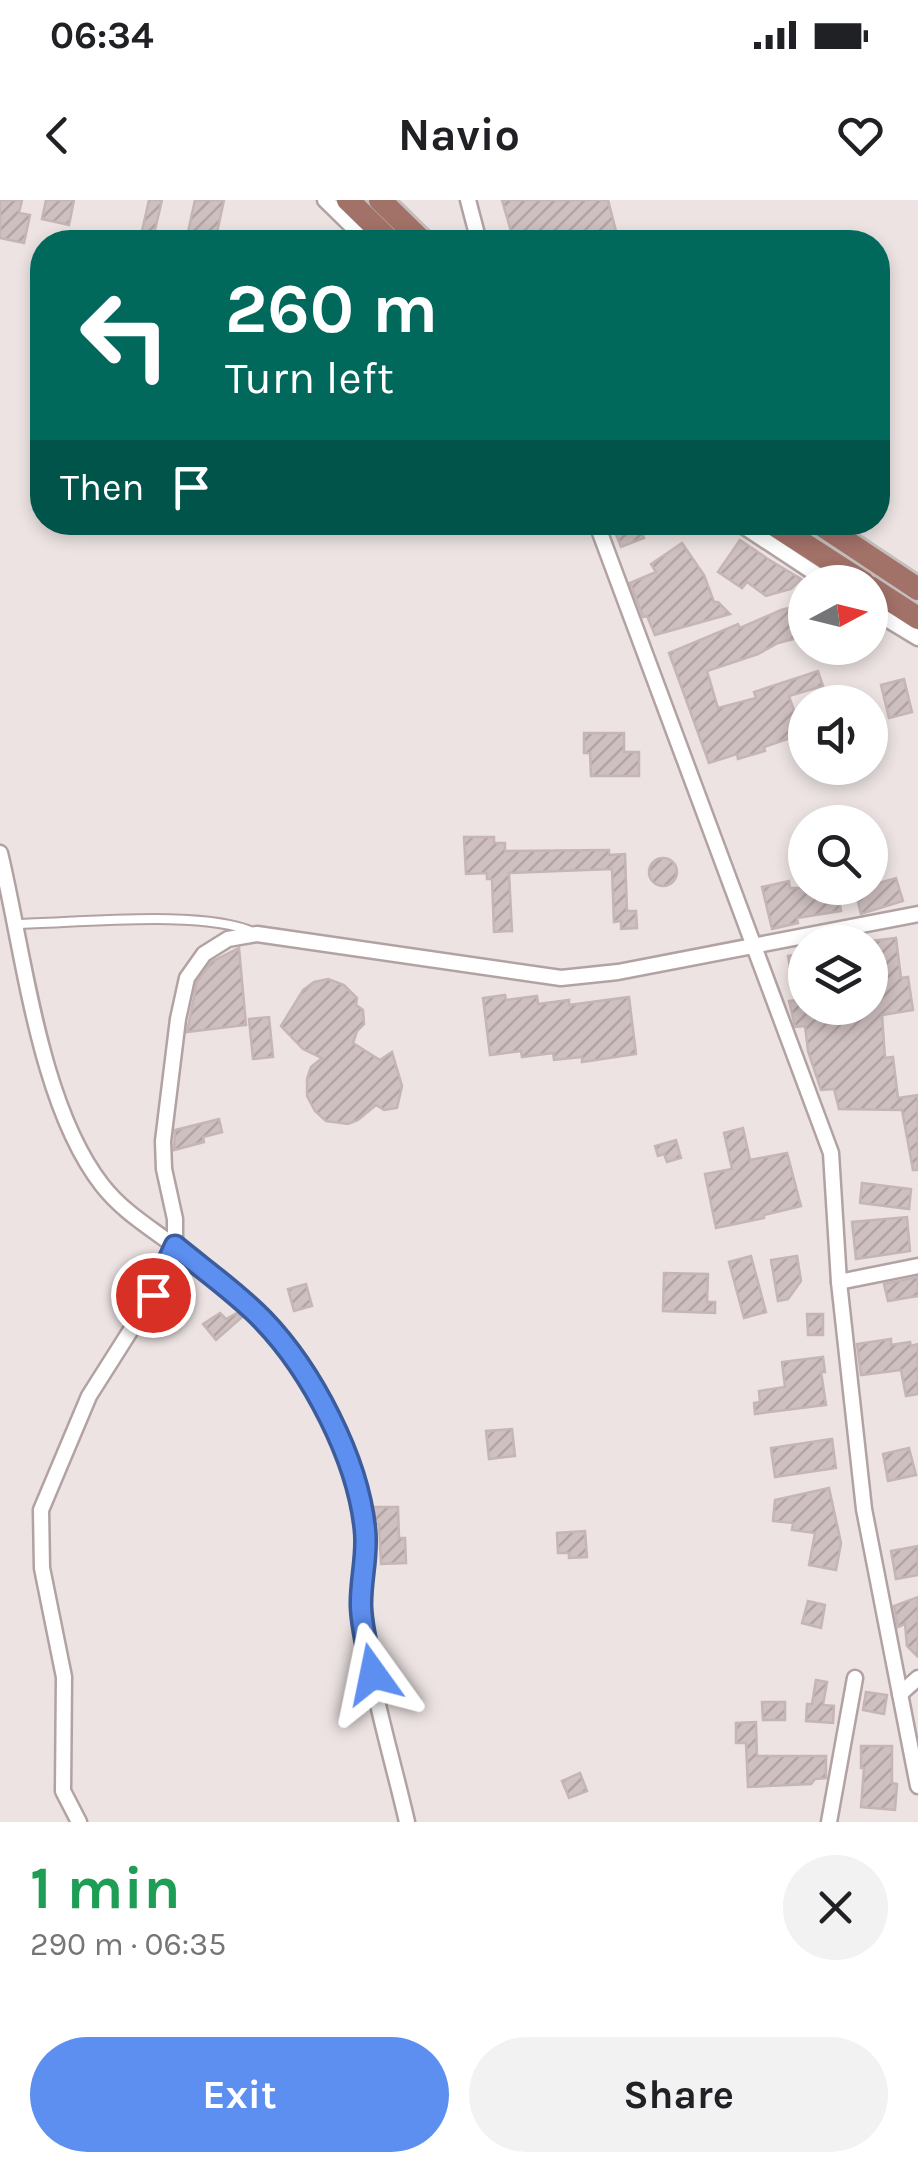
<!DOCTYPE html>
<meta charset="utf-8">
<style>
:root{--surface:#fff;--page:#f2f2f2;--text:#202124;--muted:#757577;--accent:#5d8ff1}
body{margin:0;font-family:Karla,sans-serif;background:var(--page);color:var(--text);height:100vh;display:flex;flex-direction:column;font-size:38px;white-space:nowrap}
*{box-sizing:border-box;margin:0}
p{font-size:32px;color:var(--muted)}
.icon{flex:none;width:55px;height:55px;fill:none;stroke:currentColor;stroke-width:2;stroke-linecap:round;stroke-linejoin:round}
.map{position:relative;height:1622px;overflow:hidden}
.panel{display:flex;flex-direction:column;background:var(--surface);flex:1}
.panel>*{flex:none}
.banner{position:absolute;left:30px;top:30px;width:860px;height:305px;border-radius:40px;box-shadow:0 5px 15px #0003;background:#00695c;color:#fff;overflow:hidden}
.needle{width:65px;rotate:83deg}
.fabs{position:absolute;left:788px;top:365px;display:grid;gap:20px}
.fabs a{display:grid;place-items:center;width:100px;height:100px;border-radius:50%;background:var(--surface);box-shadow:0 5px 15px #0003;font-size:50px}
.pin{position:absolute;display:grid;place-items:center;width:85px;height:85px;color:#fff;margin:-42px;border:5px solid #fff;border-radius:50%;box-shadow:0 2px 10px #0007}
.me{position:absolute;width:110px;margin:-55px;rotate:348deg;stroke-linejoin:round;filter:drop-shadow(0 0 8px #0008)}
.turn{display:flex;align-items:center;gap:35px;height:210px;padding:0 30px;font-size:45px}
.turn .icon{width:130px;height:130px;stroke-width:2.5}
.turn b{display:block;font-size:70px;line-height:85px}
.then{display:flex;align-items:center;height:95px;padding:0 30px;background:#0003;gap:20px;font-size:38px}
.round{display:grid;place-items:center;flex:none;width:105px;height:105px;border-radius:52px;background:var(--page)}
.overview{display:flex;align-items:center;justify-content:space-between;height:170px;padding:0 30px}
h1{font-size:60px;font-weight:700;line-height:75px;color:#1e9e55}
.cta{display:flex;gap:20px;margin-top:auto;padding:20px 30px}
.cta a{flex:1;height:115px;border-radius:60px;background:var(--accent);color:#fff;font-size:40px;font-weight:700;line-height:115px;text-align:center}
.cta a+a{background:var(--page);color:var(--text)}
.status{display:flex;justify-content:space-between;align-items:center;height:70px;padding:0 50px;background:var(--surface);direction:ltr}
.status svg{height:28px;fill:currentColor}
header{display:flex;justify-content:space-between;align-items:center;height:130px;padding:0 30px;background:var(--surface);font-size:45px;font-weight:700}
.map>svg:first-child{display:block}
.building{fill:url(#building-hatch);stroke:#c6b5b5;stroke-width:2.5}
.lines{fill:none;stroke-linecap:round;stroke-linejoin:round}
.lane-casing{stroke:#b2a3a2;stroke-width:12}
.street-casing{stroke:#b2a3a2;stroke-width:19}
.primary-casing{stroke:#c5bebd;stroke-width:28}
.lane{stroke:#fff;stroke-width:8}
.street{stroke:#fff;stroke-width:14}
.primary{stroke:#a27168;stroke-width:22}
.route-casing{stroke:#3c5d9d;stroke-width:25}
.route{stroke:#5d8ff1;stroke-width:18}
</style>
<div class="status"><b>06:34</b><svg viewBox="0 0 49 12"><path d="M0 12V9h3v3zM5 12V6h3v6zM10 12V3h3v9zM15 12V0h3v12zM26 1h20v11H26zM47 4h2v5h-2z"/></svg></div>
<header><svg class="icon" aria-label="back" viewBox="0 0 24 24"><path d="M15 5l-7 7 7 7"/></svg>Navio<svg class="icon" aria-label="heart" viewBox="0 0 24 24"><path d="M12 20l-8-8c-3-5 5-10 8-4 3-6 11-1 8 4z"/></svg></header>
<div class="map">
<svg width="918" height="1622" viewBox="0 0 918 1622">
<defs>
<pattern id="building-hatch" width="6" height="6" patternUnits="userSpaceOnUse" patternTransform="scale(2.5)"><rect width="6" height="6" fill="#cebfc0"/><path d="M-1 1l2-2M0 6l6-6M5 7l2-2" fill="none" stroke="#b2a4a5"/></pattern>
</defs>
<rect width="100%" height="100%" fill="#ede3e3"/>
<g class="building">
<path d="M0 0H22L19 13 30 15 24 43 0 38Z"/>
<path d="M46 0H74L69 25 42 19Z"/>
<path d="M149 0H162L154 34 142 31Z"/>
<path d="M195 0H224L215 42 186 41Z"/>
<path d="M502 0H608L617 35 572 42H514Z"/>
<path d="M611 322H659V324L641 330 644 338 621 347Z"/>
<path d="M740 340 768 359 801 379 791 389 766 396 747 382 742 388 718 372Z"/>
<path d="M682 343 704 375 714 402H718L730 414 655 435 647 416 643 417 630 383 656 372 651 364Z"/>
<path d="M805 404V436L778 443 758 454 707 471 718 508 756 498 754 492 818 471 823 486 789 496 802 534 764 547 765 551 738 559 737 554 709 563 669 453 738 424 740 428 781 410Z"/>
<path d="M904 479 912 512 889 518 881 485Z"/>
<path d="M584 533H624V552H639V576H591L590 553H584Z"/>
<path d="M464 637H494V643H505V651L609 650V655L625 654 627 711H636L637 728 621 729V721L614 722 612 669 509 673 512 731 494 732 492 679H487V673L466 674Z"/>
<circle cx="663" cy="672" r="14"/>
<path d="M896 678 903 701 861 714 855 690Z"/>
<path d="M789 681 790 688H837L841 711 797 718 798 723 772 729 762 687Z"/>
<path d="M896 738 901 778 908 777 913 810 882 815 885 858 893 857 898 898 918 895V970H913L902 910 839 909 834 889 821 890 808 851 805 826 795 827 789 801 796 800 788 756 805 753V808H870V741Z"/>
<path d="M239 748 246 825 187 832 197 782 211 762Z"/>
<path d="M328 779 344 785 357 798 356 805 363 810 364 824 357 831 353 843 380 860 392 852 402 886 397 908 384 910 376 905 358 920 348 924 326 921 315 911 307 896V879L311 867 322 858 303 849 281 826 303 790 314 782Z"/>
<path d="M505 795 506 800 537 796 538 804 569 800V805L629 797 636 854 582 862V857L554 860 553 853 522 857 521 851 490 855 483 798Z"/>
<path d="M269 817 273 857 253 859 249 819Z"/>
<path d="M219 919 222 932 203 937 204 942 174 950 175 930Z"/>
<path d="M743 928 750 960 787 953 801 1006 764 1015V1018L716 1028 705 974 732 969 724 933Z"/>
<path d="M676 940 681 958 667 962 664 954 658 956 655 946Z"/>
<path d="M862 983 911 989 909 1009 860 1003Z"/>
<path d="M907 1017 910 1051 856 1059 852 1022Z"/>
<path d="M751 1056 766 1112 744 1118 729 1062Z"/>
<path d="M797 1056 801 1081 788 1099 778 1101 771 1060Z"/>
<path d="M664 1073 708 1074 707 1102H715V1113L663 1111Z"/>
<path d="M918 1077V1096L888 1101 884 1084Z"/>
<path d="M306 1084 312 1106 294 1111 288 1089Z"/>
<path d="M220 1113 226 1119 237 1113 242 1117 216 1140 203 1124Z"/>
<path d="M807 1114H823V1135H808Z"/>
<path d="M891 1139V1145L910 1142 911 1146 918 1144V1194L906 1196 901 1170 861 1175 857 1144Z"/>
<path d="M823 1157 825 1172H821L826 1205 755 1214 754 1203 760 1202 759 1191 785 1187 782 1162Z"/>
<path d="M512 1229 515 1256 489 1259 486 1231Z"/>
<path d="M832 1239 836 1268 775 1277 771 1248Z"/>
<path d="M909 1248 916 1275 888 1281 883 1254Z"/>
<path d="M829 1288 841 1343 836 1370 809 1365 815 1333 792 1330 793 1323 773 1321 775 1300Z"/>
<path d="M372 1307H398L399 1338H405L406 1363 381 1364 379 1324H374Z"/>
<path d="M585 1331 587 1357 569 1358V1353H558L557 1333Z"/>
<path d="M918 1346V1375L896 1379 891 1351Z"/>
<path d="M918 1397V1457L907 1446 905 1424 898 1427 894 1406Z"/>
<path d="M808 1401 825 1405 821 1428 802 1423Z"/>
<path d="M816 1480 827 1482 823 1505 834 1506 833 1523 806 1521 807 1504H812Z"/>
<path d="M866 1492 887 1495 884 1514 863 1510Z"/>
<path d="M762 1502H785V1520H763Z"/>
<path d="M756 1522 757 1556H826V1578L815 1579 811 1584 748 1587 746 1543H736V1523Z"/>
<path d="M861 1546H892V1583L897 1584 895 1610 861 1607 864 1568H861Z"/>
<path d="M580 1573 587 1591 569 1598 562 1581Z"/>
</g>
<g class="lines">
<defs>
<path id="lane" d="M17 724C76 723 206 709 255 733"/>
<g id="street">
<path d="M325 0 368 42"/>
<path d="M468 0 479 42"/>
<path d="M596 322 831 953 839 1082 864 1309 918 1586"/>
<path d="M737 322 828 382"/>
<path d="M870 409 918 438"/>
<path d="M0 653C24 753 39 904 102 985 123 1012 151 1028 177 1048 237 1096 296 1145 329 1215 349 1257 366 1308 366 1354 366 1382 360 1408 364 1437 374 1499 393 1561 407 1622"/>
<path d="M839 1082 918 1066"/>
<path d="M900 1494 918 1478"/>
<path d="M79 1622 63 1591 64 1477 42 1368 41 1310 89 1196 153 1095 175 1046V1019L164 969 163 941 178 819 187 778 204 754 228 739 257 734 561 778 618 772 918 714"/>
<path d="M829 1622 855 1478"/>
</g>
<g id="primary">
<path d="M348 0 391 42"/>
<path d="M380 0 423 42"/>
<path d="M770 322 863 382"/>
<path d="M817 322 918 389"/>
<path d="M870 387 918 418"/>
</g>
</defs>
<use href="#lane" class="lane-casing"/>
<use href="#street" class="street-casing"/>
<use href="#primary" class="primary-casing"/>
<use href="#lane" class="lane"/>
<use href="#street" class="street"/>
<use href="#primary" class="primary"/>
</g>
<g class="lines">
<defs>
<path id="route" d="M153 1095 175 1046C204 1070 237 1093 263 1120 312 1171 358 1259 365 1330 368 1356 360 1381 361 1407 362 1430 368 1452 373 1474"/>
</defs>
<use href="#route" class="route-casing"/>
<use href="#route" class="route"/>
</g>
</svg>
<div class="fabs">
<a><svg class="needle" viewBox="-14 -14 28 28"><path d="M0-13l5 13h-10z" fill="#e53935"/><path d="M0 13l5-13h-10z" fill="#757577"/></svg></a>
<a><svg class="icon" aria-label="sound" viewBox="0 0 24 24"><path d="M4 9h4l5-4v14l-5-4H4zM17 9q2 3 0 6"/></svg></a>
<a><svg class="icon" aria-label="search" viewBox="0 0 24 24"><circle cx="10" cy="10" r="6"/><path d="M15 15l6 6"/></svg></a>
<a><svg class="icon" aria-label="layers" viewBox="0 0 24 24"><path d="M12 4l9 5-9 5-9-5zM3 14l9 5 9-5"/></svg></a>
</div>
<div class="pin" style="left:153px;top:1095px;background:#d93025"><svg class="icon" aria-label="arrive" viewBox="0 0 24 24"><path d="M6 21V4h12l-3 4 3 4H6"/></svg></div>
<svg class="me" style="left:373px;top:1474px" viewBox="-20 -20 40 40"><path d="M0-17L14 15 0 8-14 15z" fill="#5d8ff1" stroke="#fff" stroke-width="4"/></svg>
<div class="banner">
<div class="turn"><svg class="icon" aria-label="left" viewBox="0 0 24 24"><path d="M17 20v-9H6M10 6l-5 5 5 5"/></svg><div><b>260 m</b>Turn left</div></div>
<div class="then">Then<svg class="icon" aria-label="arrive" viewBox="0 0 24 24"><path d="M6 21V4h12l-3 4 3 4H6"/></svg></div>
</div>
</div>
<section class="panel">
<div class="overview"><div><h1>1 min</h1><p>290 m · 06:35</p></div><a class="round"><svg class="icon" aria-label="close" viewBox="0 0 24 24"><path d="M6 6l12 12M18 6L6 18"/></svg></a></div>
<div class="cta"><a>Exit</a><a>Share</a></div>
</section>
